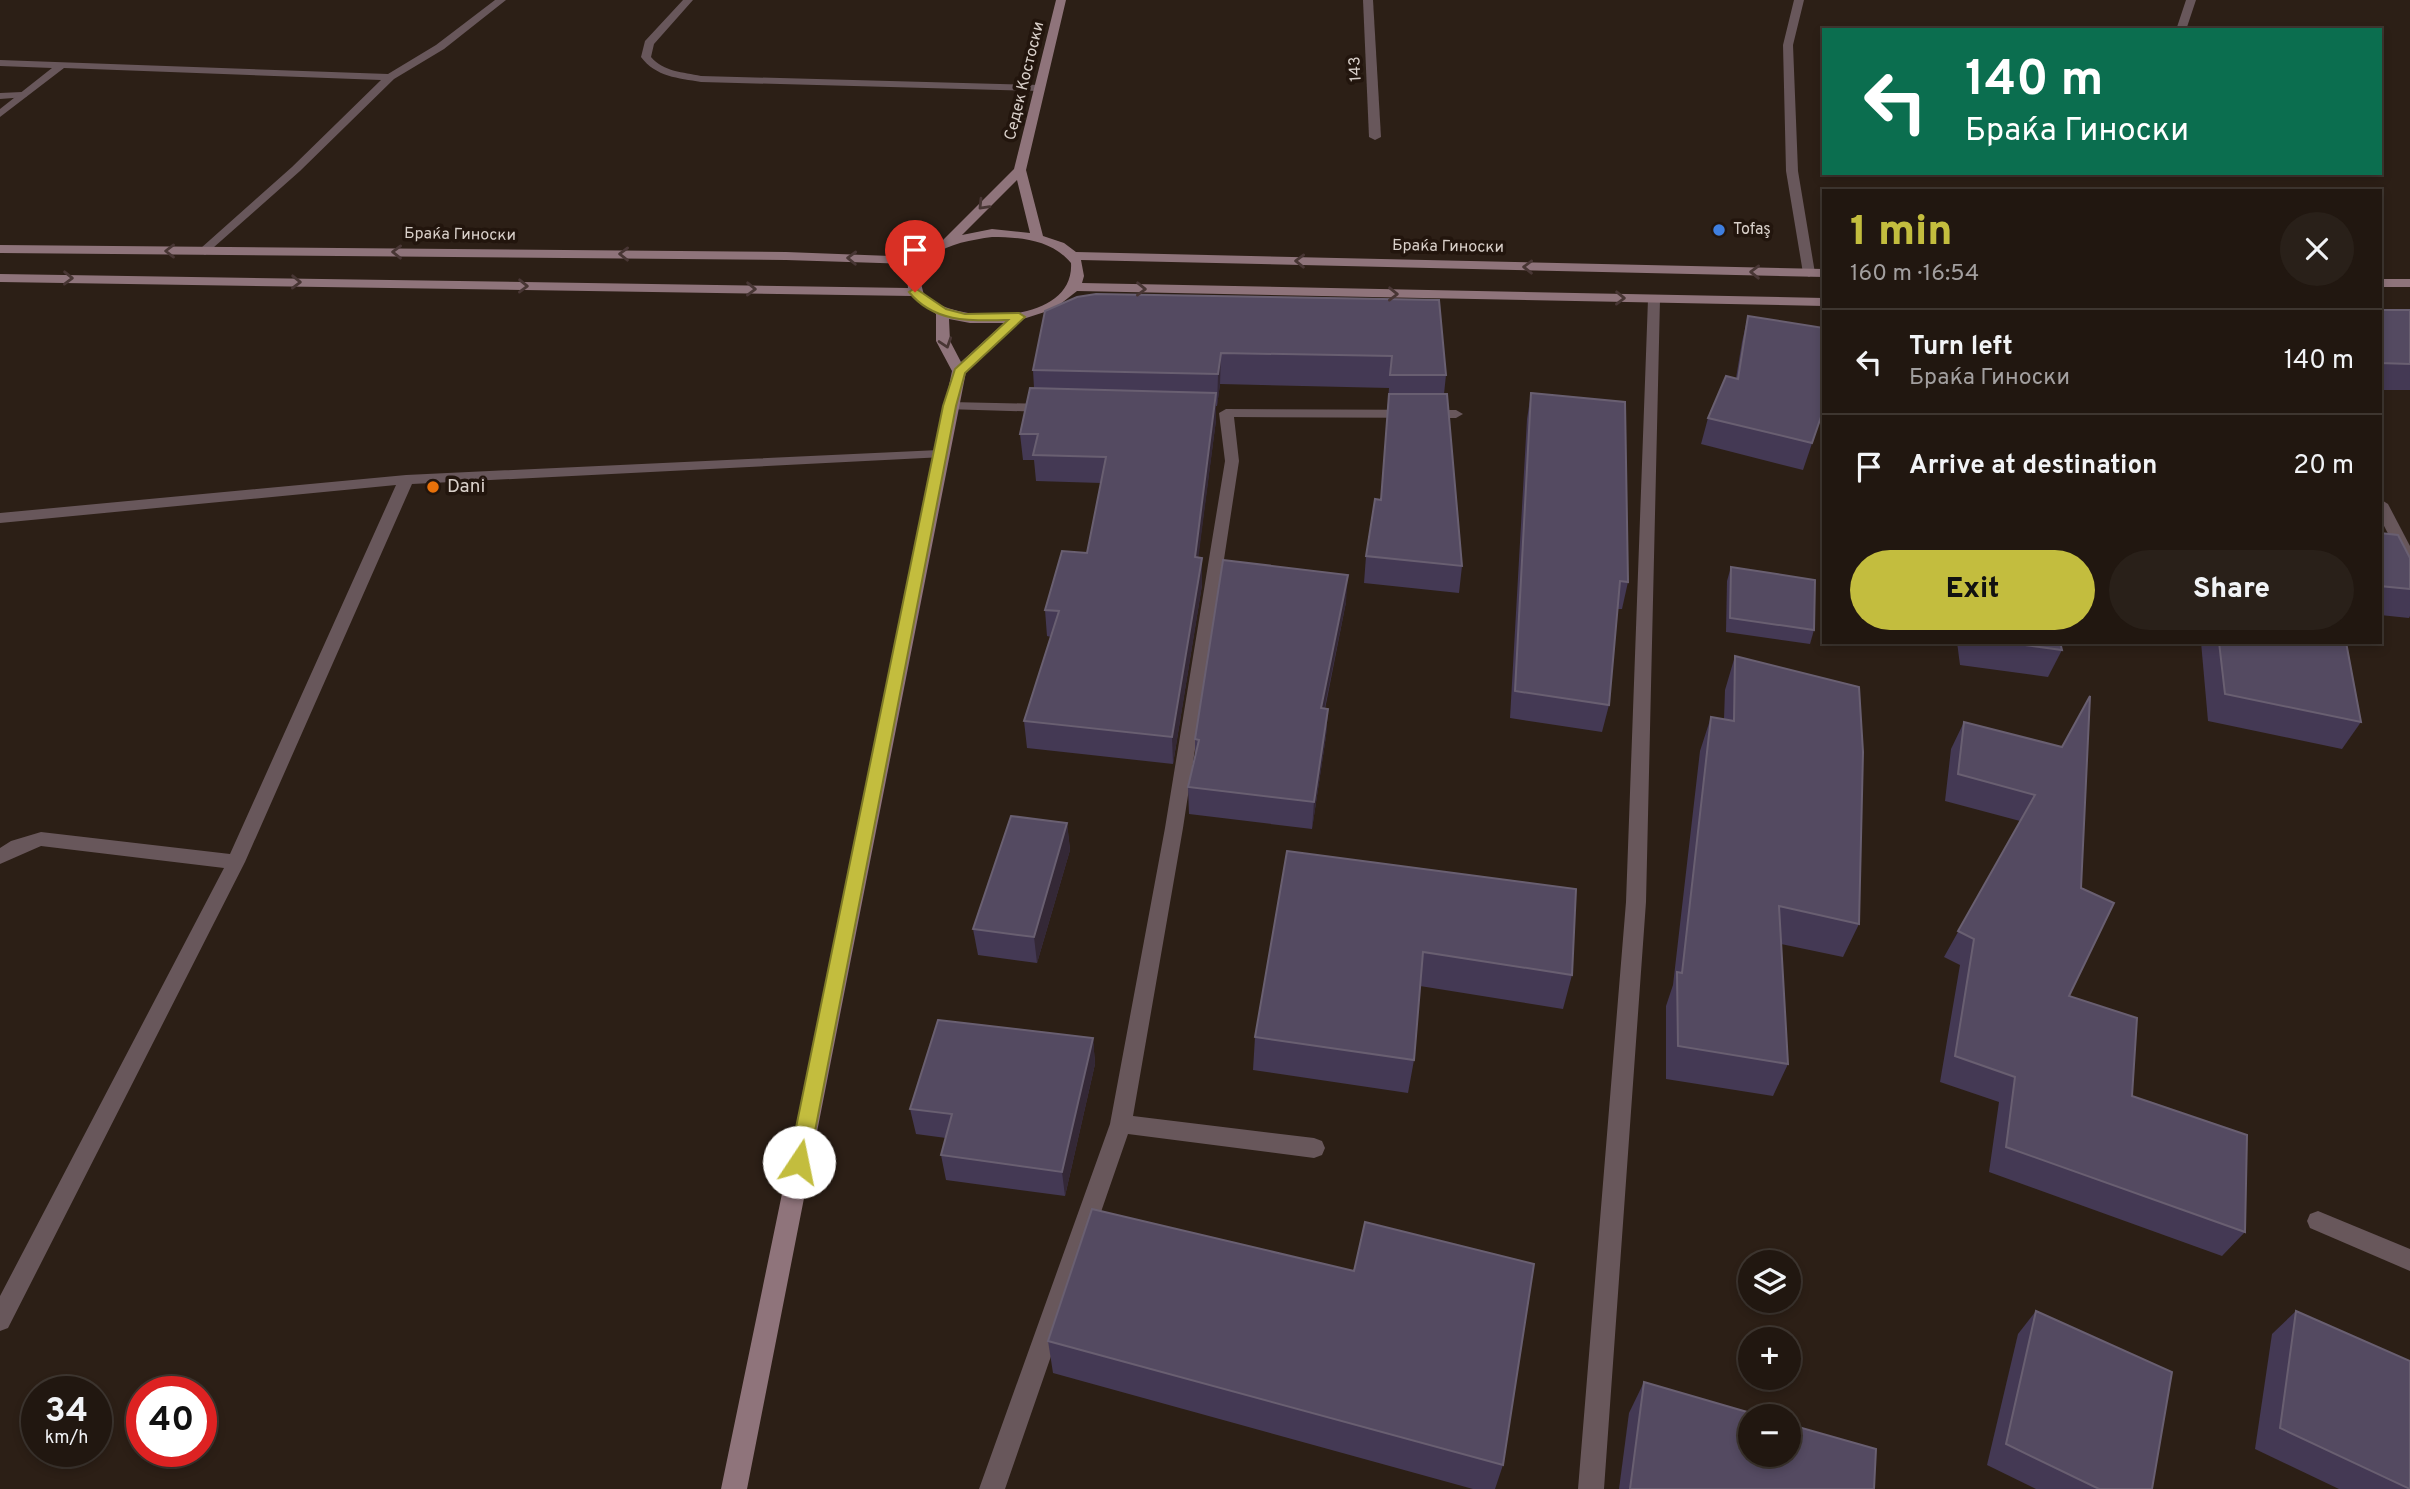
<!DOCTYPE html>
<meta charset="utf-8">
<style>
:root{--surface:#211710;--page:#292019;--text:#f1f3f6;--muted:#a29f9f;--line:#3e3630;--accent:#c3bd3e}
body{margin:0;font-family:Overpass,sans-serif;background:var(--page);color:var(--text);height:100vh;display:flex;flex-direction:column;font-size:26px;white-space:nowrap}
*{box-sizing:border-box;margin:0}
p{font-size:23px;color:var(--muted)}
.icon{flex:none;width:38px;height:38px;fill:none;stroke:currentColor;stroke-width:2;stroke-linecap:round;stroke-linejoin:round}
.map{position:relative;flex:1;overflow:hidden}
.panel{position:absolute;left:1822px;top:189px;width:560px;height:455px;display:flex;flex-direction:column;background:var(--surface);border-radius:0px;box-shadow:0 4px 10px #0003,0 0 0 2px var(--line)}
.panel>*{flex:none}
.banner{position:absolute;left:1822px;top:28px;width:560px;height:147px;border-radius:0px;box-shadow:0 4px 10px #0003,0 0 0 2px var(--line);background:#0b6e4f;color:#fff;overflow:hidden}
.buttons{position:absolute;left:1738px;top:1250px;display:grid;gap:14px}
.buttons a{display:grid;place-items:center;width:63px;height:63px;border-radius:50%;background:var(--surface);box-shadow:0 4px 10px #0003,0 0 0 2px var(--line);font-size:35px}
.speed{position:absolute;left:21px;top:1376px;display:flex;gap:14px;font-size:35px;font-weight:700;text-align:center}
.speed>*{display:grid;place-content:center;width:91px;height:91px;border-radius:50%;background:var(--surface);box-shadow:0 4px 10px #0003,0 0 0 2px var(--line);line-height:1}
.speed small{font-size:18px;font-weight:400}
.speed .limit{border:10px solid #d22;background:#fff;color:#111}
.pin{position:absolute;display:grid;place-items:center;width:60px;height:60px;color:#fff;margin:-72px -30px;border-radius:50% 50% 50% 0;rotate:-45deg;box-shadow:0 0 7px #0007}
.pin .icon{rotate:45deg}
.me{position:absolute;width:77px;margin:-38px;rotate:11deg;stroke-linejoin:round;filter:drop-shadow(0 0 5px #0008)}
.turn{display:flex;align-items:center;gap:24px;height:147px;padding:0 28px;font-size:32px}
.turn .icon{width:91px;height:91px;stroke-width:2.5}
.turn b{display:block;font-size:49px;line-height:60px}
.round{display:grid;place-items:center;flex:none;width:74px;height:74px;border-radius:37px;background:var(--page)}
.overview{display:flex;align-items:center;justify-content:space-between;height:119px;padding:0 28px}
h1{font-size:42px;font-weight:800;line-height:52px;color:var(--accent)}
.primary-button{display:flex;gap:14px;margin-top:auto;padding:14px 28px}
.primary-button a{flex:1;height:80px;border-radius:42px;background:var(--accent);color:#111;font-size:28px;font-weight:800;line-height:80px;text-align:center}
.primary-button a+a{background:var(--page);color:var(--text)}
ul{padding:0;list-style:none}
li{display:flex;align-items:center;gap:21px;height:105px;padding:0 28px;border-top:2px solid var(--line)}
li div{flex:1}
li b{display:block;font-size:26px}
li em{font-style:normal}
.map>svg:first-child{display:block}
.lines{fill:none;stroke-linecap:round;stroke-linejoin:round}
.lane{fill:#68575b;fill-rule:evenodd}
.street{fill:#68575b;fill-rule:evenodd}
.secondary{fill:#8f747b;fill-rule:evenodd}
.wall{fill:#443954}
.shaded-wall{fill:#342836}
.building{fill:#544a61;stroke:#695f71;stroke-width:2}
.oneway{stroke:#483634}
.route{fill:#c3bd3e;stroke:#7f7b28;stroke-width:2}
.shop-dot{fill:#3f7fe0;stroke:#22150d;stroke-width:2.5}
.food-dot{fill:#e8710a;stroke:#22150d;stroke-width:2.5}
.labels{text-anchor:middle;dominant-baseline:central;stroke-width:7;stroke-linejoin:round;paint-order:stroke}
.far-street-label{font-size:16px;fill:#d9d0ca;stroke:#22150d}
.far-poi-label{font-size:16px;fill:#d9d0ca;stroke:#22150d;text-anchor:start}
.poi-label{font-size:19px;fill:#d9d0ca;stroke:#22150d;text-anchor:start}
</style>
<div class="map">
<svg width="2410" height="1489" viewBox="0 0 2410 1489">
<rect width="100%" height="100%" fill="#2c1f16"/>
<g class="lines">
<path class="lane" d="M22 92 27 95 26 97 0 99V93Z"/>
<g class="street">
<path d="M495 0H506L444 49 394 79 300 171 205 255 199 251 201 248 292 167 381 80 64 68 0 117V109L52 68 0 66V60L388 74 436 45Z"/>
<path d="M683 0H693L654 44 651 57C664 72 683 72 701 76L1040 85 1045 88 1040 91 701 82C678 78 656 77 641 57L645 41Z"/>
<path d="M1363 0H1373L1381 137 1375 140 1369 137Z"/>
<path d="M1794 0H1804L1793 45 1798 171 1815 273 1809 277 1803 273 1786 171 1783 45Z"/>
<path d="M2186 0H2196L2186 30H2176Z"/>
<path d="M1654 295 1660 299 1646 902 1604 1489H1578L1626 902 1648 299Z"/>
<path d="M950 402 1047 404 1054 408 1047 412 945 409 943 406Z"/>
<path d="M1226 409 1456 410 1463 414 1456 418 1234 417 1239 461 1183 828 1133 1116 1314 1138 1322 1141 1325 1148 1322 1155 1314 1158 1128 1134 1005 1489H979L1110 1124 1165 828 1225 461 1219 413Z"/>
<path d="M939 450 946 454 944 457 412 484 245 862 8 1328 0 1331V1296L224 868 41 846 0 864V848L11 841 41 832 230 854 396 485 0 523V513L406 475Z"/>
<path d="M2380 499 2388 504 2410 546V566L2402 561 2380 518Z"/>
<path d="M2318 1211 2410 1249V1271L2310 1228 2307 1221 2310 1214Z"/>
</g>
<g class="secondary">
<path d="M1056 0H1066L1026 170 1043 236 1064 243 1076 252 1824 269V277L1081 260 1084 276 1082 283 1824 298V306L1077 291 1054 309 1023 319 966 372 747 1489H721L952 371 936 341V314L912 296 0 282V274L908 288 907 276 911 264 786 260 0 253V245L786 252 917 257 943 240 1014 169ZM1017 180 1030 233 992 229 962 235ZM992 237C1021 237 1052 240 1071 263 1075 325 959 326 924 295L919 276C930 246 964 241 992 237ZM949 319 970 323H1004L961 362 950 341Z"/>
<rect x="2380" y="279" width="30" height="8"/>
</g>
</g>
<g class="wall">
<path d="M1439 300 1446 375 1444 394 1462 566 1459 593 1364 583 1366 556 1381 500 1389 388 1220 384 1217 406H1216V420L1198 557 1202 558V585L1173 764 1027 748 1024 721 1051 637 1047 636 1045 610 1087 553 1101 483 1036 481 1034 460H1023L1020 434 1034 388 1033 370Z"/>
<rect x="2380" y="310" width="30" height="80"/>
<path d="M1748 316 1824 408 1803 470 1701 444 1708 418 1736 378 1742 342Z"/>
<path d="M1531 393 1628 582 1622 609H1617L1609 705 1602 732 1510 718 1527 419Z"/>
<path d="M2380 533 2410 558V616L2409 618 2380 615Z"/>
<path d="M1731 567 1814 630 1810 644 1726 632 1727 581Z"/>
<path d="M1346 602 1325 709H1328L1326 736 1312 829 1189 814 1188 787 1195 757V739Z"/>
<path d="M1957 642H2060L2062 650 2048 677 1960 665Z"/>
<path d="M2201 642H2346L2361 722 2342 749 2208 721Z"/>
<path d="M1735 656 1859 924 1843 957 1781 944 1788 1064 1773 1096 1666 1079V1006L1673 985 1700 751 1711 717 1724 719 1725 690Z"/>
<path d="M1964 722 2062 747 2069 996 2132 1096 2245 1232 2222 1256 1989 1172 1999 1102 1940 1082 1960 965 1944 957 2020 821 1945 801 1951 749Z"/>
<path d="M1067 823 1070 850 1037 963 978 955 973 929Z"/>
<path d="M1287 851 1572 975 1563 1009 1420 986 1414 1060 1408 1093 1253 1070 1255 1037Z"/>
<path d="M1093 1038 1095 1064 1065 1196 946 1180 941 1155 946 1138 916 1134 910 1109Z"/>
<path d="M1354 1271 1503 1465 1495 1489H1473L1053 1373 1048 1341Z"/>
<path d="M2036 1311 2152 1489H2036L1987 1465 2018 1334Z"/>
<path d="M2296 1311 2410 1489H2339L2255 1449 2272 1334Z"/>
<path d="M1644 1382 1874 1489H1619L1629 1413Z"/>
</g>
<g class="shaded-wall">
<path d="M1221 353 1220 384 1217 406 1218 374Z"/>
<path d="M1216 393V420L1195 584V557Z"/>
<path d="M1202 558V585L1173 764 1172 737Z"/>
<path d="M1348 575 1346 602 1319 735 1321 708Z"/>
<path d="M1328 709 1326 736 1312 829 1314 802Z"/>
<path d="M1067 823 1070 850 1037 963 1034 937Z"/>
<path d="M1093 1038 1095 1064 1065 1196 1062 1172Z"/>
</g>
<g class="building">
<path d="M1096 294 1439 300 1446 375H1390L1392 356 1221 353 1218 374 1033 370 1045 311 1077 297Z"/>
<path d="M2380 310H2410V364L2380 363Z"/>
<path d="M1748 316 1824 328V408L1812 443 1708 418 1726 376 1738 379Z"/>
<path d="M1030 388 1216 393 1195 557 1202 558 1172 737 1024 721 1059 611 1045 610 1062 551 1087 553 1106 457 1033 455 1038 434H1020Z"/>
<path d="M1531 393 1625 402 1628 582 1620 581 1609 705 1515 691Z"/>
<path d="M1389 394H1447L1462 566 1366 556 1375 499 1381 500Z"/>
<path d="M2380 533 2398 535 2410 558V589L2380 586Z"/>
<path d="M1223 560 1348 575 1321 708 1328 709 1314 802 1188 787 1199 740 1195 739Z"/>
<path d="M1731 567 1815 580 1814 630 1730 618Z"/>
<path d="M2003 642H2060L2062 650Z"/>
<path d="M2219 642H2346L2361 722 2225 694Z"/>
<path d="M1735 656 1859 687 1863 752 1859 924 1779 906 1788 1064 1678 1046 1677 972 1682 973 1711 717 1734 721Z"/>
<path d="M2090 696 2081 888 2114 903 2069 996 2137 1018 2132 1096 2247 1135 2245 1232 2006 1147 2015 1077 1955 1056 1974 939 1958 931 2035 795 1958 774 1964 722 2062 747Z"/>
<path d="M1011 816 1067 823 1034 937 973 929Z"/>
<path d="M1287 851 1576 889 1572 975 1423 952 1414 1060 1255 1037Z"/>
<path d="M938 1020 1093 1038 1062 1172 941 1155 952 1114 910 1109Z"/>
<path d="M1092 1209 1354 1271 1365 1222 1534 1264 1503 1465 1048 1341Z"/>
<path d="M2036 1311 2172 1372 2152 1489H2099L2006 1444Z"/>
<path d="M2296 1311 2410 1361V1489L2280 1428Z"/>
<path d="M1644 1382 1761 1416H1750V1454H1788V1424L1876 1449 1874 1489H1630Z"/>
</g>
<defs><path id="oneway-chevron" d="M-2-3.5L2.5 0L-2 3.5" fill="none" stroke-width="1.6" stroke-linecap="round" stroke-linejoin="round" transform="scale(1.75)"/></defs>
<g class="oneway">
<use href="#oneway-chevron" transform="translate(983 205) rotate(134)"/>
<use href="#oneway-chevron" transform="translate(170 251) rotate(180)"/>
<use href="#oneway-chevron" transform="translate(397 252) rotate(-179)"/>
<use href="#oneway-chevron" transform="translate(624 254) rotate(-179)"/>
<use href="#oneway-chevron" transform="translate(852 258) rotate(-178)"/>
<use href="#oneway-chevron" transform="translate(1300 261) rotate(-179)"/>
<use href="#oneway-chevron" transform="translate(1528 267) rotate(-179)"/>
<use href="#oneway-chevron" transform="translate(1755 272) rotate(-179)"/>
<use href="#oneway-chevron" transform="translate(68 278) rotate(1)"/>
<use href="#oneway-chevron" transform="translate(296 282) rotate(1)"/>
<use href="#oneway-chevron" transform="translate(523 286) rotate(1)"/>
<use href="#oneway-chevron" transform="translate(751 289) rotate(1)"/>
<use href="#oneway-chevron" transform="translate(1141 289) rotate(1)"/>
<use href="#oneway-chevron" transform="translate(1393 294) rotate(1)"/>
<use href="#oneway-chevron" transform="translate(1620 298) rotate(1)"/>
<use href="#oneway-chevron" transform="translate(946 343) rotate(72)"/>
</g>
<path class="route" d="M915 288 946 309 965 314 1019 313 1025 317 965 373 956 406 809 1162 806 1168 799 1171 792 1168 789 1162 943 406 955 369 1008 320C971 321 934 323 909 292Z"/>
<circle class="shop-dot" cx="1719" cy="230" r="7"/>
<circle class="food-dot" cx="433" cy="487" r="7"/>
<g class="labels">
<g class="far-street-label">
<text transform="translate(1356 69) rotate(-93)">143</text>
<text transform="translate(1025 81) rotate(-76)">Седек Костоски</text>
<text transform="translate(460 235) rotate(1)">Браќа Гиноски</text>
<text transform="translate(1448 247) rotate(1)">Браќа Гиноски</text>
</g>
<g class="far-poi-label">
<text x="1733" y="230">Tofaş</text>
</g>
<g class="poi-label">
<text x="447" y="487">Dani</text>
</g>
</g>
</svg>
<div class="buttons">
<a><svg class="icon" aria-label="layers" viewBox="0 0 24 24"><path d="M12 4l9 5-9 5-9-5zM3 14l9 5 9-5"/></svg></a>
<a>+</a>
<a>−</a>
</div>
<div class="speed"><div>34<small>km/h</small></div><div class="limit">40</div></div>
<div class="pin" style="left:915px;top:292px;background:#d93025"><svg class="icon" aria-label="arrive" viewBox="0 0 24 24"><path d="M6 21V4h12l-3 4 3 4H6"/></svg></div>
<svg class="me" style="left:799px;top:1162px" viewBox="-20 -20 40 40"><circle r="19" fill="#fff"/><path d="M0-13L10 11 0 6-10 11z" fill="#c3bd3e"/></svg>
<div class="banner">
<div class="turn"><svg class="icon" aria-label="left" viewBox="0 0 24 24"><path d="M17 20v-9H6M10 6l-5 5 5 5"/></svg><div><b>140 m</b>Браќа Гиноски</div></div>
</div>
<section class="panel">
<div class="overview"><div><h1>1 min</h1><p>160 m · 16:54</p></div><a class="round"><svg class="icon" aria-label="close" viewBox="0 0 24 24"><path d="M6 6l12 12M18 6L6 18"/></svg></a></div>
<ul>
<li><svg class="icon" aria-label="left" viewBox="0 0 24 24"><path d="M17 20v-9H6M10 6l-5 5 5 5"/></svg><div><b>Turn left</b><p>Браќа Гиноски</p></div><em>140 m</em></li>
<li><svg class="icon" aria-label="arrive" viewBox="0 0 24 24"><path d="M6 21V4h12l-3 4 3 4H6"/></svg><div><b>Arrive at destination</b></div><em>20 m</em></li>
</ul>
<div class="primary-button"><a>Exit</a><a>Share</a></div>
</section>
</div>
